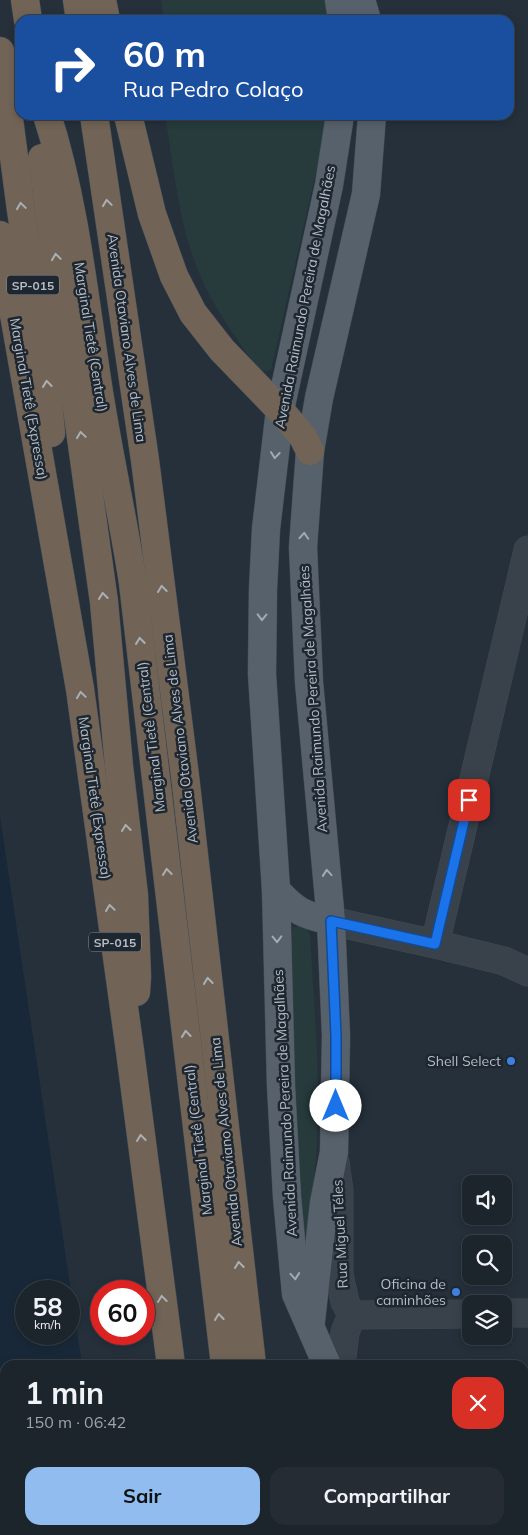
<!DOCTYPE html>
<html lang="pt">
<meta charset="utf-8">
<style>
:root{--surface:#1c242c;--page:#252c34;--text:#f1f3f6;--muted:#a0a4a9;--line:#3a4148;--accent:#90bcf0}
body{margin:0;font-family:Mulish,sans-serif;background:var(--page);color:var(--text);height:100vh;display:flex;flex-direction:column;font-size:19px;white-space:nowrap}
*{box-sizing:border-box;margin:0}
p{font-size:16px;color:var(--muted)}
.icon{flex:none;width:28px;height:28px;fill:none;stroke:currentColor;stroke-width:2;stroke-linecap:round;stroke-linejoin:round}
.map{position:relative;flex:1;overflow:hidden}
.side{position:absolute;left:0px;top:1360px;width:529px;height:175px;display:flex;flex-direction:column;background:var(--surface);border-radius:15px 15px 0 0;box-shadow:0 2px 8px #0003,0 0 0 1px var(--line)}
.side>*{flex:none}
.hud{position:absolute;left:15px;top:15px;width:499px;height:105px;border-radius:15px;box-shadow:0 2px 8px #0003,0 0 0 1px var(--line);background:#1a4fa0;color:#fff;overflow:hidden}
.tools{position:absolute;left:462px;top:1175px;display:grid;gap:10px}
.tools a{display:grid;place-items:center;width:50px;height:50px;border-radius:10px;background:var(--surface);box-shadow:0 2px 8px #0003,0 0 0 1px var(--line);font-size:25px}
.speed{position:absolute;left:15px;top:1280px;display:flex;gap:10px;font-size:25px;font-weight:700;text-align:center}
.speed>*{display:grid;place-content:center;width:65px;height:65px;border-radius:50%;background:var(--surface);box-shadow:0 2px 8px #0003,0 0 0 1px var(--line);line-height:1}
.speed small{font-size:12px;font-weight:400}
.speed .limit{border:8px solid #d22;background:#fff;color:#111}
.pin{position:absolute;display:grid;place-items:center;width:42px;height:42px;color:#fff;margin:-21px;border-radius:10px;box-shadow:0 2px 8px #0006}
.me{position:absolute;width:55px;margin:-28px;rotate:0deg;stroke-linejoin:round;filter:drop-shadow(0 0 4px #0008)}
.turn{display:flex;align-items:center;gap:18px;height:105px;padding:0 25px;font-size:22px}
.turn .icon{width:65px;height:65px;stroke-width:2.5}
.turn b{display:block;font-size:35px;line-height:42px}
.round{display:grid;place-items:center;flex:none;width:52px;height:52px;border-radius:15px;background:var(--page)}
.overview{display:flex;align-items:center;justify-content:space-between;height:85px;padding:0 25px}
h1{font-size:30px;font-weight:700;line-height:38px}
.primary-button{display:flex;gap:10px;margin-top:auto;padding:10px 25px}
.primary-button a{flex:1;height:58px;border-radius:15px;background:var(--accent);color:#111;font-size:20px;font-weight:700;line-height:58px;text-align:center}
.primary-button a+a{background:var(--page);color:var(--text)}
.map>svg:first-child{display:block}
.green{fill:#273b3c}
.water{fill:#192838;fill-rule:evenodd}
.lines{fill:none;stroke-linecap:round;stroke-linejoin:round}
.minor-casing{stroke:#424b54;stroke-width:29}
.major-casing{stroke:#424b54;stroke-width:29}
.highway-casing{stroke:#444d56;stroke-width:29}
.minor{stroke:#39424b;stroke-width:28}
.major{stroke:#57616b;stroke-width:28}
.highway{stroke:#716456;stroke-width:28}
.oneway{stroke:#aab0b6}
.oneway2{stroke:#a1abb5}
.route-casing{stroke:#114b97;stroke-width:12}
.route{stroke:#1a73e8;stroke-width:9}
.shop-dot{fill:#3f7fe0;stroke:#1e2730;stroke-width:2}
.labels{text-anchor:middle;dominant-baseline:central;stroke-width:5;stroke-linejoin:round;paint-order:stroke}
.shield{fill:#1e2730;stroke:#87909a;stroke-width:1}
.shield-label{font-size:12px;font-weight:bold;fill:#b4bdc7}
.street-label{font-size:14px;fill:#b4bdc7;stroke:#1e2730}
.poi-label{font-size:14px;fill:#b4bdc7;stroke:#1e2730;text-anchor:end}
</style>
<div class="map">
<svg width="528" height="1535" viewBox="0 0 528 1535">
<rect width="100%" height="100%" fill="#25303b"/>
<g class="green">
<path d="M161 0H326L329 20H164Z"/>
<path d="M165 115H329L271 370 259 371C237 339 214 309 199 273 178 223 174 167 165 115Z"/>
<path d="M304 926 310 934C313 990 318 1046 318 1102 318 1154 311 1206 309 1258L297 1225 292 983V927Z"/>
</g>
<path class="water" d="M0 816 82 1365H5V1530H107V1535H0ZM26 1291H69V1334H26Z"/>
<g class="lines">
<defs>
<g id="minor">
<path d="M331 921 435 944 504 961 528 972"/>
<path d="M435 944 528 550"/>
<path d="M335 1162 339 1191V1275L345 1302 352 1315"/>
<path d="M504 1313H528"/>
<path d="M352 1315 471 1314"/>
<path d="M341 1365 345 1332 352 1315"/>
</g>
<g id="major">
<path d="M339 0 342 20"/>
<path d="M361 0 367 20"/>
<path d="M276 890C295 911 303 915 331 921"/>
<path d="M311 1321 324 1203 334 1152 336 1036 331 921 309 682 303 547 310 451 319 398 366 194 372 115"/>
<path d="M327 1365 296 1294 287 1197 281 1086 276 890 262 674 263 589 266 529 280 410 329 185 340 115"/>
<path d="M327 1530 328 1535"/>
<path d="M360 1530 361 1535"/>
</g>
<g id="highway">
<path d="M25 0 28 20"/>
<path d="M77 0 80 20"/>
<path d="M102 0 106 20"/>
<path d="M0 51 21 210 46 377 51 433"/>
<path d="M47 115C75 202 84 295 98 386 108 452 123 517 133 583L225 1365"/>
<path d="M94 115 145 460 185 776 252 1365"/>
<path d="M128 115 152 214 174 276 193 313 222 350 280 410 303 437 310 451"/>
<path d="M42 158 104 602 119 766 134 895 137 977 136 992"/>
<path d="M0 235 80 689 130 1051 171 1365"/>
<path d="M194 1530 195 1535"/>
<path d="M245 1530 246 1535"/>
<path d="M272 1530 273 1535"/>
</g>
</defs>
<use href="#minor" class="minor-casing"/>
<use href="#major" class="major-casing"/>
<use href="#highway" class="highway-casing"/>
<use href="#minor" class="minor"/>
<use href="#major" class="major"/>
<use href="#highway" class="highway"/>
</g>
<defs><path id="oneway-chevron" d="M-2-3.5L2.5 0L-2 3.5" fill="none" stroke-width="1.6" stroke-linecap="round" stroke-linejoin="round" transform="scale(1.25)"/></defs>
<g class="oneway">
<use href="#oneway-chevron" transform="translate(107 203) rotate(-98)"/>
<use href="#oneway-chevron" transform="translate(21 206) rotate(-98)"/>
<use href="#oneway-chevron" transform="translate(56 257) rotate(-98)"/>
<use href="#oneway-chevron" transform="translate(47 384) rotate(-96)"/>
<use href="#oneway-chevron" transform="translate(81 435) rotate(-98)"/>
<use href="#oneway-chevron" transform="translate(162 589) rotate(-97)"/>
<use href="#oneway-chevron" transform="translate(103 596) rotate(-97)"/>
<use href="#oneway-chevron" transform="translate(140 641) rotate(-97)"/>
<use href="#oneway-chevron" transform="translate(81 695) rotate(-98)"/>
<use href="#oneway-chevron" transform="translate(126 828) rotate(-97)"/>
<use href="#oneway-chevron" transform="translate(167 872) rotate(-97)"/>
<use href="#oneway-chevron" transform="translate(110 908) rotate(-98)"/>
<use href="#oneway-chevron" transform="translate(208 981) rotate(-96)"/>
<use href="#oneway-chevron" transform="translate(186 1034) rotate(-96)"/>
<use href="#oneway-chevron" transform="translate(141 1138) rotate(-97)"/>
<use href="#oneway-chevron" transform="translate(239 1265) rotate(-97)"/>
<use href="#oneway-chevron" transform="translate(162 1299) rotate(-97)"/>
<use href="#oneway-chevron" transform="translate(219 1317) rotate(-97)"/>
</g>
<g class="oneway2">
<use href="#oneway-chevron" transform="translate(275 455) rotate(97)"/>
<use href="#oneway-chevron" transform="translate(304 536) rotate(-86)"/>
<use href="#oneway-chevron" transform="translate(262 617) rotate(91)"/>
<use href="#oneway-chevron" transform="translate(327 873) rotate(-95)"/>
<use href="#oneway-chevron" transform="translate(277 939) rotate(89)"/>
<use href="#oneway-chevron" transform="translate(295 1276) rotate(85)"/>
</g>
<g class="lines">
<defs>
<path id="route" d="M336 1106V1036L331 921 435 944 469 800"/>
</defs>
<use href="#route" class="route-casing"/>
<use href="#route" class="route"/>
</g>
<g class="shop-dot">
<circle cx="511" cy="1061" r="5"/>
<circle cx="456" cy="1292" r="5"/>
</g>
<g class="labels">
<g class="shield">
<rect x="7" y="275.5" width="52" height="19" rx="4"/>
<rect x="89" y="932.5" width="52" height="19" rx="4"/>
</g>
<g class="shield-label">
<text x="33" y="285">SP-015</text>
<text x="115" y="942">SP-015</text>
</g>
<g class="street-label">
<text transform="translate(305 297) rotate(-79)">Avenida Raimundo Pereira de Magalhães</text>
<text transform="translate(91 337) rotate(81)">Marginal Tietê (Central)</text>
<text transform="translate(127 338) rotate(82)">Avenida Otaviano Alves de Lima</text>
<text transform="translate(29 399) rotate(80)">Marginal Tietê (Expressa)</text>
<text transform="translate(313 699) rotate(-94)">Avenida Raimundo Pereira de Magalhães</text>
<text transform="translate(151 737) rotate(-97)">Marginal Tietê (Central)</text>
<text transform="translate(180 739) rotate(-97)">Avenida Otaviano Alves de Lima</text>
<text transform="translate(95 798) rotate(82)">Marginal Tietê (Expressa)</text>
<text transform="translate(285 1103) rotate(-93)">Avenida Raimundo Pereira de Magalhães</text>
<text transform="translate(198 1140) rotate(-97)">Marginal Tietê (Central)</text>
<text transform="translate(226 1142) rotate(-96)">Avenida Otaviano Alves de Lima</text>
<text transform="translate(340 1234) rotate(-93)">Rua Miguel Téles</text>
</g>
<g class="poi-label">
<text x="501" y="1061">Shell Select</text>
<text x="446" y="1284">Oficina de<tspan x="446" dy="16">caminhões</tspan></text>
</g>
</g>
</svg>
<div class="tools">
<a><svg class="icon" aria-label="sound" viewBox="0 0 24 24"><path d="M4 9h4l5-4v14l-5-4H4zM17 9q2 3 0 6"/></svg></a>
<a><svg class="icon" aria-label="search" viewBox="0 0 24 24"><circle cx="10" cy="10" r="6"/><path d="M15 15l6 6"/></svg></a>
<a><svg class="icon" aria-label="layers" viewBox="0 0 24 24"><path d="M12 4l9 5-9 5-9-5zM3 14l9 5 9-5"/></svg></a>
</div>
<div class="speed"><div>58<small>km/h</small></div><div class="limit">60</div></div>
<div class="pin" style="left:469px;top:800px;background:#d93025"><svg class="icon" aria-label="arrive" viewBox="0 0 24 24"><path d="M6 21V4h12l-3 4 3 4H6"/></svg></div>
<svg class="me" style="left:336px;top:1106px" viewBox="-20 -20 40 40"><circle r="19" fill="#fff"/><path d="M0-13L10 11 0 6-10 11z" fill="#1a73e8"/></svg>
<div class="hud">
<div class="turn"><svg class="icon" aria-label="right" viewBox="0 0 24 24"><path d="M7 20v-9h11M14 6l5 5-5 5"/></svg><div><b>60 m</b>Rua Pedro Colaço</div></div>
</div>
<section class="side">
<div class="overview"><div><h1>1 min</h1><p>150 m · 06:42</p></div><a class="round" style="background:#d93025;color:#fff"><svg class="icon" aria-label="close" viewBox="0 0 24 24"><path d="M6 6l12 12M18 6L6 18"/></svg></a></div>
<div class="primary-button"><a>Sair</a><a>Compartilhar</a></div>
</section>
</div>
